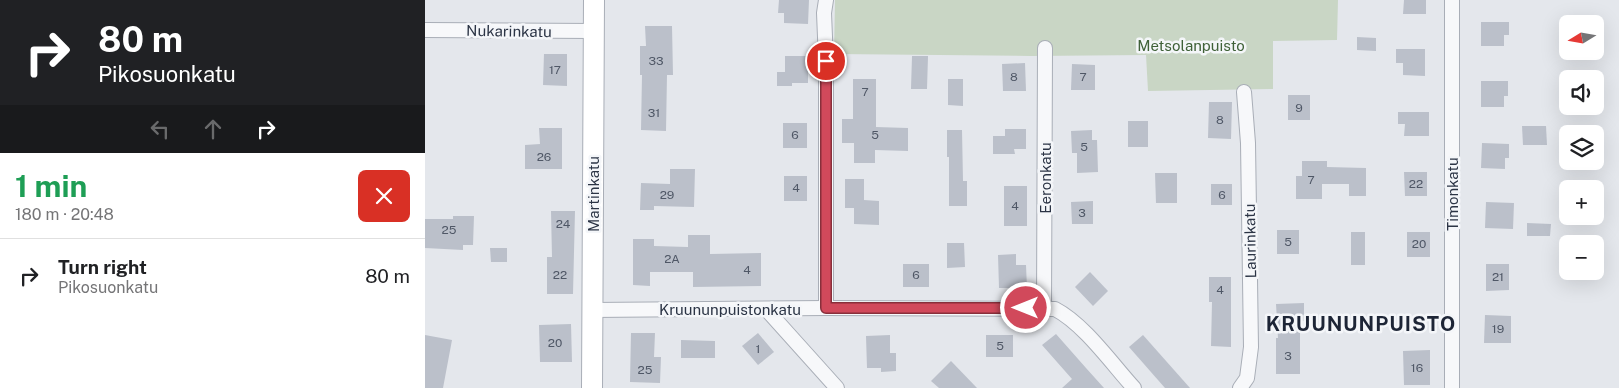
<!DOCTYPE html>
<meta charset="utf-8">
<style>
:root{--surface:#fff;--page:#f2f2f2;--text:#202124;--muted:#757577;--line:#e0e0e0}
body{margin:0;font-family:"Public Sans",sans-serif;background:var(--page);color:var(--text);height:100vh;display:flex;flex-direction:column;font-size:19px;white-space:nowrap}
*{box-sizing:border-box;margin:0}
p{font-size:16px;color:var(--muted)}
.icon{flex:none;width:28px;height:28px;fill:none;stroke:currentColor;stroke-width:2;stroke-linecap:round;stroke-linejoin:round}
.map{position:relative;flex:1;overflow:hidden}
.drawer{display:flex;flex-direction:column;background:var(--surface);width:425px}
.drawer>*{flex:none}
.top-card{background:#202124;color:#fff;overflow:hidden}
.needle{width:32px;rotate:259deg}
.buttons{position:absolute;left:1134px;top:15px;display:grid;gap:10px}
.buttons a{display:grid;place-items:center;width:45px;height:45px;border-radius:8px;background:var(--surface);box-shadow:0 5px 20px #0002;font-size:25px}
.pin{position:absolute;display:grid;place-items:center;width:42px;height:42px;color:#fff;margin:-21px;border:2px solid #fff;border-radius:50%;box-shadow:0 1px 5px #0007}
.me{position:absolute;width:55px;margin:-28px;rotate:270deg;stroke-linejoin:round;filter:drop-shadow(0 0 4px #0008)}
.turn{display:flex;align-items:center;gap:18px;height:105px;padding:0 15px;font-size:22px}
.turn .icon{width:65px;height:65px;stroke-width:2.5}
.turn b{display:block;font-size:35px;line-height:42px}
.lanes{display:flex;align-items:center;height:48px;padding:0 15px;background:#0003;justify-content:center;gap:25px;direction:ltr}
.lanes .off{opacity:.35}
.round{display:grid;place-items:center;flex:none;width:52px;height:52px;border-radius:8px;background:var(--page)}
.head{display:flex;align-items:center;justify-content:space-between;height:85px;padding:0 15px}
h1{font-size:30px;font-weight:700;line-height:38px;color:#1e9e55}
ul{padding:0;list-style:none}
li{display:flex;align-items:center;gap:15px;height:75px;padding:0 15px;border-top:1px solid var(--line)}
li div{flex:1}
li b{display:block;font-size:19px}
li em{font-style:normal}
main{display:flex;flex:1;min-height:0}
.map>svg:first-child{display:block}
.green{fill:#c9d6c5}
.building{fill:#bbc0ca}
.lines{fill:none;stroke-linecap:round;stroke-linejoin:round}
.street-casing{stroke:#a9aeb7;stroke-width:16}
.secondary-casing{stroke:#a9aeb7;stroke-width:22}
.street{stroke:#f7f8fa;stroke-width:14}
.secondary{stroke:#fff;stroke-width:20}
.route-casing{stroke:#882f3b;stroke-width:12}
.route{stroke:#d1495b;stroke-width:9}
.labels{text-anchor:middle;dominant-baseline:central;stroke-width:5;stroke-linejoin:round;paint-order:stroke}
.number-label{font-size:12px;fill:#4f5766}
.street-label{font-size:15px;fill:#2b3445;stroke:#f4f6f9}
.park-label{font-size:15px;fill:#3f6138;stroke:#f4f6f9}
.district-label{font-size:20px;font-weight:bold;letter-spacing:1px;fill:#1d2536;stroke:#f4f6f9}
</style>
<main>
<section class="drawer">
<div class="top-card">
<div class="turn"><svg class="icon" aria-label="right" viewBox="0 0 24 24"><path d="M7 20v-9h11M14 6l5 5-5 5"/></svg><div><b>80 m</b>Pikosuonkatu</div></div>
<div class="lanes"><svg class="icon off" aria-label="left" viewBox="0 0 24 24"><path d="M17 20v-9H6M10 6l-5 5 5 5"/></svg><svg class="icon off" aria-label="ahead" viewBox="0 0 24 24"><path d="M12 20V5M6 11l6-6 6 6"/></svg><svg class="icon" aria-label="right" viewBox="0 0 24 24"><path d="M7 20v-9h11M14 6l5 5-5 5"/></svg></div>
</div>
<div class="head"><div><h1>1 min</h1><p>180 m · 20:48</p></div><a class="round" style="background:#d93025;color:#fff"><svg class="icon" aria-label="close" viewBox="0 0 24 24"><path d="M6 6l12 12M18 6L6 18"/></svg></a></div>
<ul>
<li><svg class="icon" aria-label="right" viewBox="0 0 24 24"><path d="M7 20v-9h11M14 6l5 5-5 5"/></svg><div><b>Turn right</b><p>Pikosuonkatu</p></div><em>80 m</em></li>
</ul>
</section>
<div class="map">
<svg width="1194" height="388" viewBox="0 0 1194 388">
<rect width="100%" height="100%" fill="#e4e7ec"/>
<path class="green" d="M410 0H913L912 40 848 41V89L723 91 721 55 606 56 409 54Z"/>
<g class="building">
<path d="M354 0H384L383 24 359 23V13H353Z"/>
<path d="M979 0H1001V14H978Z"/>
<path d="M1056 22H1084V35H1079V46H1056Z"/>
<path d="M220 26H247L248 75H242L241 131 216 130 217 75H215V46H221Z"/>
<path d="M932 37 951 38V51L932 50Z"/>
<path d="M971 49H1000V76L978 75V63H971Z"/>
<path d="M119 54H142V86L118 85Z"/>
<path d="M360 56H383V83H367V86H352V72H360Z"/>
<path d="M487 56H503L502 89H486Z"/>
<path d="M600 63 601 91H578L577 64Z"/>
<path d="M647 64 670 65V90H646Z"/>
<path d="M428 79H451V127L483 128V151L450 150V163H429V143H417V119H428Z"/>
<path d="M523 79H538V106L523 105Z"/>
<path d="M1056 81H1083V96H1079V107H1056Z"/>
<rect x="863" y="95" width="22" height="25"/>
<path d="M784 102H807L806 139 783 138Z"/>
<path d="M973 112H1004V136H979L980 124H973Z"/>
<rect x="703" y="121" width="20" height="26"/>
<rect x="358" y="123" width="24" height="25"/>
<path d="M1097 126H1121L1122 145H1098Z"/>
<path d="M114 128H137V169H100V145L115 144Z"/>
<path d="M580 129H601V149H589L590 154H568V136H580Z"/>
<path d="M522 130H537L538 181H542V206H524V157H522Z"/>
<path d="M667 130V140H672L673 172 652 173V153H647L646 131Z"/>
<path d="M1057 143 1084 144V158H1080V169L1056 168Z"/>
<path d="M877 161H902V167L941 168V196H924V184H897V199H871V176H877Z"/>
<path d="M245 169H270L269 207 229 206V210H215L216 183 245 184Z"/>
<path d="M979 172H1002V196H980Z"/>
<path d="M730 173H752V203H731Z"/>
<rect x="359" y="176" width="23" height="25"/>
<path d="M420 179H439V200L454 201V225L429 224V208H420Z"/>
<rect x="786" y="184" width="21" height="21"/>
<rect x="579" y="186" width="23" height="40"/>
<path d="M668 201V224H647L646 202Z"/>
<path d="M1061 202 1089 203 1088 229 1060 228Z"/>
<path d="M126 211H150L148 294H122V257H127Z"/>
<path d="M28 216H49L48 245H38V250L0 248V219H28Z"/>
<path d="M1102 223 1126 224 1125 236H1102Z"/>
<rect x="852" y="230" width="22" height="24"/>
<rect x="926" y="232" width="14" height="33"/>
<rect x="982" y="232" width="23" height="25"/>
<path d="M263 235H285V254L336 253V286L268 287V272H225V286L208 285V239H229V246L263 247Z"/>
<path d="M522 243H539L540 267 522 268Z"/>
<path d="M65 248H82V262H66Z"/>
<path d="M591 254V265H601L602 288H574L573 255Z"/>
<rect x="478" y="264" width="26" height="23"/>
<path d="M1061 264H1084V290L1061 291Z"/>
<path d="M665 272 683 291 668 306 650 287Z"/>
<path d="M784 277H806V347L786 346 787 302H784Z"/>
<path d="M879 303V321H875V374H851V338H853L851 304Z"/>
<path d="M1060 315 1086 316V343H1059Z"/>
<path d="M146 324 147 362H115L114 325Z"/>
<path d="M206 333H230L229 357H236L235 383 205 382Z"/>
<path d="M333 333 349 352 333 365 317 346Z"/>
<path d="M631 334 661 368 679 388H637L647 379 617 345Z"/>
<path d="M0 335 27 340 18 388H0Z"/>
<path d="M465 335V353H471V371L456 372V368H442L441 336Z"/>
<rect x="561" y="335" width="27" height="22"/>
<path d="M718 335 765 388H740L704 347Z"/>
<path d="M256 340 290 341V358H256Z"/>
<path d="M1005 350V385H979L978 351Z"/>
<path d="M526 361 552 388H514L506 381Z"/>
</g>
<g class="lines">
<defs>
<g id="street">
<path d="M401 0 399 13 401 61V308"/>
<path d="M0 30 169 31"/>
<path d="M619 308 620 48"/>
<path d="M341 309 412 388"/>
<path d="M167 310 401 308 630 309C659 324 687 364 709 388"/>
<path d="M815 388 822 378 826 347 823 143 819 92"/>
<path d="M1027 388V0"/>
</g>
<path id="secondary" d="M167 388 169 0"/>
</defs>
<use href="#street" class="street-casing"/>
<use href="#secondary" class="secondary-casing"/>
<use href="#street" class="street"/>
<use href="#secondary" class="secondary"/>
</g>
<g class="lines">
<defs>
<path id="route" d="M401 61V308H601"/>
</defs>
<use href="#route" class="route-casing"/>
<use href="#route" class="route"/>
</g>
<g class="labels">
<g class="number-label">
<text x="231" y="61">33</text>
<text x="130" y="70">17</text>
<text x="589" y="77">8</text>
<text x="658" y="77">7</text>
<text x="440" y="92">7</text>
<text x="874" y="108">9</text>
<text x="229" y="113">31</text>
<text x="795" y="120">8</text>
<text x="370" y="135">6</text>
<text x="450" y="135">5</text>
<text x="659" y="147">5</text>
<text x="119" y="157">26</text>
<text x="886" y="180">7</text>
<text x="991" y="184">22</text>
<text x="371" y="188">4</text>
<text x="242" y="195">29</text>
<text x="797" y="195">6</text>
<text x="590" y="206">4</text>
<text x="657" y="213">3</text>
<text x="138" y="224">24</text>
<text x="24" y="230">25</text>
<text x="863" y="242">5</text>
<text x="994" y="244">20</text>
<text x="247" y="259">2A</text>
<text x="322" y="270">4</text>
<text x="135" y="275">22</text>
<text x="491" y="275">6</text>
<text x="1073" y="277">21</text>
<text x="795" y="290">4</text>
<text x="1073" y="329">19</text>
<text x="130" y="343">20</text>
<text x="575" y="346">5</text>
<text x="333" y="349">1</text>
<text x="863" y="356">3</text>
<text x="992" y="368">16</text>
<text x="220" y="370">25</text>
</g>
<g class="street-label">
<text transform="translate(84 31) rotate(1)">Nukarinkatu</text>
<text transform="translate(620 178) rotate(-90)">Eeronkatu</text>
<text transform="translate(168 194) rotate(-90)">Martinkatu</text>
<text transform="translate(1027 194) rotate(-90)">Timonkatu</text>
<text transform="translate(825 241) rotate(-91)">Laurinkatu</text>
<text x="305" y="309">Kruununpuistonkatu</text>
</g>
<g class="park-label">
<text x="766" y="45">Metsolanpuisto</text>
</g>
<g class="district-label">
<text x="936" y="324">KRUUNUNPUISTO</text>
</g>
</g>
</svg>
<div class="buttons">
<a><svg class="needle" viewBox="-14 -14 28 28"><path d="M0-13l5 13h-10z" fill="#e53935"/><path d="M0 13l5-13h-10z" fill="#757577"/></svg></a>
<a><svg class="icon" aria-label="sound" viewBox="0 0 24 24"><path d="M4 9h4l5-4v14l-5-4H4zM17 9q2 3 0 6"/></svg></a>
<a><svg class="icon" aria-label="layers" viewBox="0 0 24 24"><path d="M12 4l9 5-9 5-9-5zM3 14l9 5 9-5"/></svg></a>
<a>+</a>
<a>−</a>
</div>
<div class="pin" style="left:401px;top:61px;background:#d93025"><svg class="icon" aria-label="arrive" viewBox="0 0 24 24"><path d="M6 21V4h12l-3 4 3 4H6"/></svg></div>
<svg class="me" style="left:601px;top:308px" viewBox="-20 -20 40 40"><circle r="17" fill="#d1495b" stroke="#fff" stroke-width="3"/><path d="M0-11L8 9 0 5-8 9z" fill="#fff"/></svg>
</div>
</main>
